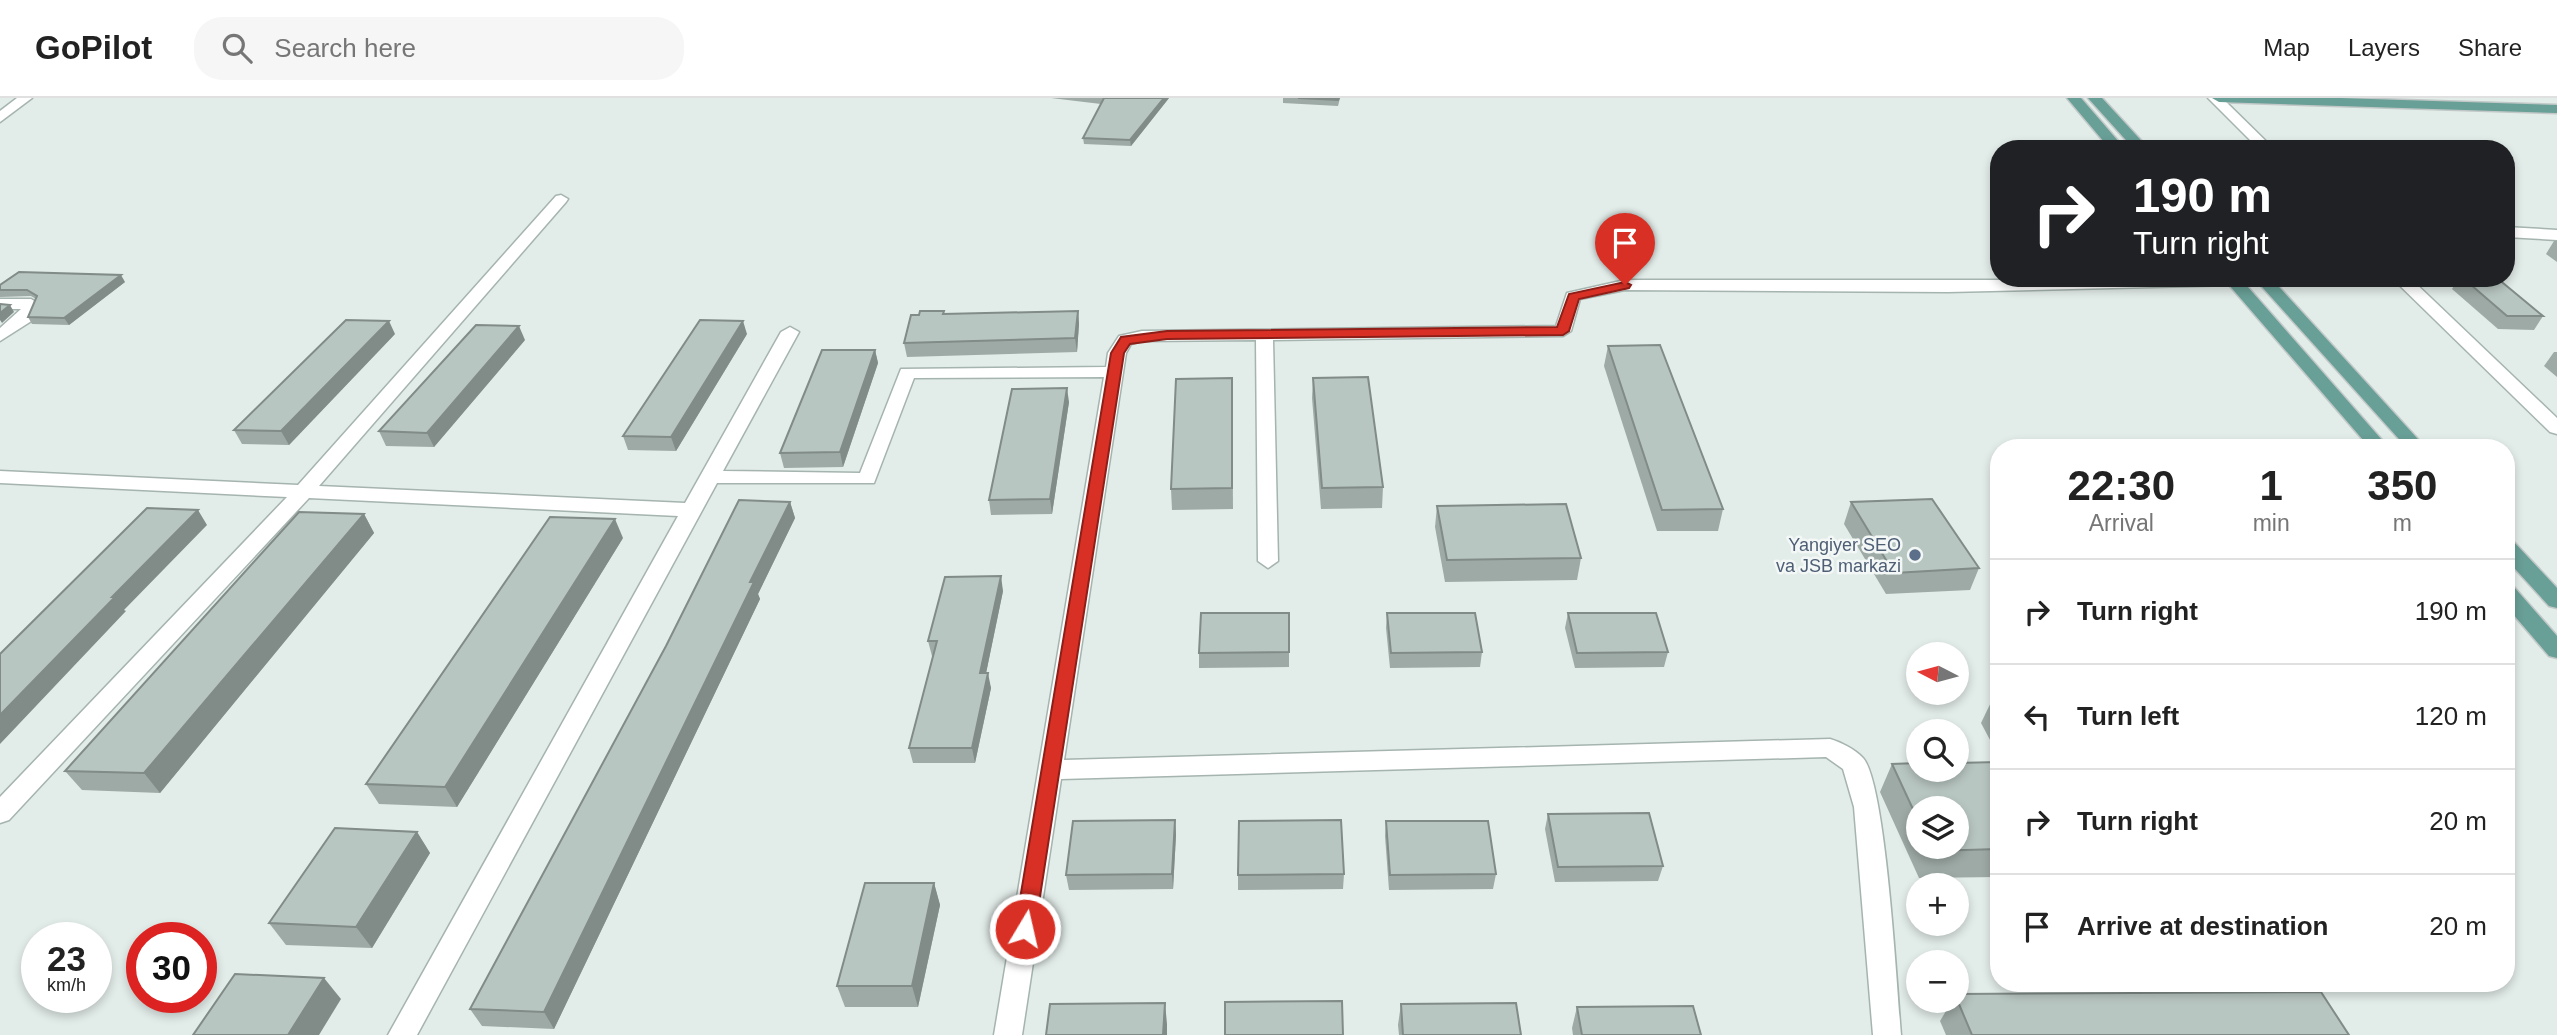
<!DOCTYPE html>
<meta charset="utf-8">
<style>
:root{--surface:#fff;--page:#f6f6f6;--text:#222;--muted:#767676;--line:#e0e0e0}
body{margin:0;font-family:Helvetica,sans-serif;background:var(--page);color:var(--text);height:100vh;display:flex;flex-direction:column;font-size:26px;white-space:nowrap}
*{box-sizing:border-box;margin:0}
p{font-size:23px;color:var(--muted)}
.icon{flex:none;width:38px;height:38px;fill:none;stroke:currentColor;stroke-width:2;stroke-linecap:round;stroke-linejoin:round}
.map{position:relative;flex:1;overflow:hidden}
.panel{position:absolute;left:1990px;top:341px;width:525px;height:553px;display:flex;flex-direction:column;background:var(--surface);border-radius:28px;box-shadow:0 4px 10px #0003}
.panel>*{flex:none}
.banner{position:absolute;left:1990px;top:42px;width:525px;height:147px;border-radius:28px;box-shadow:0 4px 10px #0003;background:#202124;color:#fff;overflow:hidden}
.needle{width:46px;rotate:276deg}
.buttons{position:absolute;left:1906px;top:544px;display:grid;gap:14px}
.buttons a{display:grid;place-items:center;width:63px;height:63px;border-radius:50%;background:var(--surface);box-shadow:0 4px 10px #0003;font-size:35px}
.speed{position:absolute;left:21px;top:824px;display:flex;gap:14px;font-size:35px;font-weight:700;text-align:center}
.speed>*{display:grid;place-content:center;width:91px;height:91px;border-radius:50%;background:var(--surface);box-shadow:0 4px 10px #0003;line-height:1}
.speed small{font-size:18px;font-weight:400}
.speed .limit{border:10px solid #d22;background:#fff;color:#111}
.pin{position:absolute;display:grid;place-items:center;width:60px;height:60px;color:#fff;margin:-72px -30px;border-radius:50% 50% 50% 0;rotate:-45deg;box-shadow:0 0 7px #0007}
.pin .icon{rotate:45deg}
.me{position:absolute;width:77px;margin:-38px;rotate:9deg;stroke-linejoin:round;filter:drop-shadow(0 0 5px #0008)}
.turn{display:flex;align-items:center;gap:24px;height:147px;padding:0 28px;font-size:32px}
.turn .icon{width:91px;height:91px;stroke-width:2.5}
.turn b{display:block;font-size:49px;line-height:60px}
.eta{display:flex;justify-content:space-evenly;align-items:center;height:119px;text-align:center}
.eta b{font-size:42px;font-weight:600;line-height:49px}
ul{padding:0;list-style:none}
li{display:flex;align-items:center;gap:21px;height:105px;padding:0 28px;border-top:2px solid var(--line)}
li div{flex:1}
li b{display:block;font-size:26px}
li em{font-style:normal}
header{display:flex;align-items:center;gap:42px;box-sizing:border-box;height:98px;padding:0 35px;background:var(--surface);border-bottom:2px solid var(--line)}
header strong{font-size:33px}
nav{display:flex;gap:38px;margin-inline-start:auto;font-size:24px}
.search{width:490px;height:63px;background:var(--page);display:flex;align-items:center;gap:18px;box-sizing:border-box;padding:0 24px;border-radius:28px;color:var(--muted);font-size:26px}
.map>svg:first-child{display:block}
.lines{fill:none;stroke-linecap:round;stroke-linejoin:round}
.minor-casing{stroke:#a5b4af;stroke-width:3}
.major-casing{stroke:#c1c8c7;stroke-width:3}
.minor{fill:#fff;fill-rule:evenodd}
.major{fill:#689f96;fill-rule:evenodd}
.wall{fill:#9eaaa6;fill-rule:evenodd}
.shaded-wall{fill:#818b87}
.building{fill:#b8c6c1;stroke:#818b87;stroke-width:2}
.route{fill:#d93025;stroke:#8d1f18;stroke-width:2}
.service-dot{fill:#5c6f8a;stroke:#f3f8f6;stroke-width:2.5}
.labels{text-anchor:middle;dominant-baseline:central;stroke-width:5;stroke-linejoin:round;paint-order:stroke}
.service-label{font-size:18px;fill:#4e5e75;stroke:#f3f8f6;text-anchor:end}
</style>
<header>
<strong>GoPilot</strong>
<div class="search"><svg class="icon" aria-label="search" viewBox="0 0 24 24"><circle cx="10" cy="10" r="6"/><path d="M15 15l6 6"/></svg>Search here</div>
<nav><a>Map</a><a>Layers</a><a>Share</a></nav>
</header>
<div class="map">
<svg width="2557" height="937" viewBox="0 0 2557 937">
<rect width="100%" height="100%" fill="#e2ece8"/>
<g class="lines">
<defs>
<g id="minor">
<path d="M17 0H32L0 24V13Z"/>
<path d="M2208 0H2222L2274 51H2259Z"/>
<path d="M561 97 568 101 566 104 319 388 685 405 781 234 790 229 799 234 723 373 860 375 901 271 1106 269 1108 255 1119 238 1142 233 1556 228 1567 195 1625 182H2241L2233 187 1948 194 1625 192 1580 201 1571 233 1563 238 1273 242 1278 463 1268 470 1258 463 1256 242 1142 243 1131 246 1126 255 1064 662 1830 641C1840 644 1855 651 1863 660 1886 685 1897 892 1901 937H1873L1854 709 1843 671 1826 659 1061 681 1022 937H994L1104 279 914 280 874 385H717L417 937H388L678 418 309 400 9 722 0 725V699L287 399 0 385V373L298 387 556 98Z"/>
<path d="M2506 129 2557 132V142L2506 139Z"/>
<path d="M2392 180H2410L2557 320V336L2550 334Z"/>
<path d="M0 201H31L39 206 33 222 0 243V230L21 211H0Z"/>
</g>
<g id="major">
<path d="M2067 0H2081L2125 51H2110Z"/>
<path d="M2088 0H2102L2149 51H2134Z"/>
<path d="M2212 0H2340L2557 7V15L2219 4Z"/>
<path d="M2223 180H2240L2389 350H2370Z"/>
<path d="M2254 180H2271L2426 350H2407Z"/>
<path d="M2506 441 2513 443 2557 490V510L2549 508 2506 461Z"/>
<path d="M2506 487 2514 489 2557 538V560L2549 558 2506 508Z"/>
</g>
</defs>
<use href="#minor" class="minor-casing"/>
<use href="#major" class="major-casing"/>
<use href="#minor" class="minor"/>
<use href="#major" class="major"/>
</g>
<g class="wall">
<path d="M1051 0H1169L1131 48 1084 46 1083 40 1101 6Z"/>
<path d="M1283 0H1340L1338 8 1283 5Z"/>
<path d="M2554 143H2557V164L2546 156Z"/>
<path d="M2459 180H2497L2543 218 2534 232 2498 231 2452 191Z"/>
<path d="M125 184 69 227 32 226 28 219 36 201 31 198 0 199V187Z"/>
<path d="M1078 213 1079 226 1077 254 907 259 904 245 919 217Z"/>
<path d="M395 236 289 347 242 346 234 332Z"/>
<path d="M747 236 676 353 628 352 623 338Z"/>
<path d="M525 242 434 349 386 348 379 333Z"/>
<path d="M1608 248 1723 411 1718 433H1657L1604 268Z"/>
<path d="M875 252 878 265 843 369 784 370 780 355Z"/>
<path d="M2554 254H2557V279L2544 268Z"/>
<path d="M1232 280 1233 411 1172 412 1171 391Z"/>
<path d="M1313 280 1383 389 1382 410 1321 411 1312 300Z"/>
<path d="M1069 304 1052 416 991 417 989 402Z"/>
<path d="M790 404 795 420 758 496 760 501 554 931 482 928 470 911Z"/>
<path d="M1851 404 1979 470 1970 492 1886 496 1844 426Z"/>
<path d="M1437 408 1581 460 1577 482 1445 484 1435 429Z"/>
<path d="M364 416 374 435 160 695 82 692 65 673Z"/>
<path d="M623 440 457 709 379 706 366 686Z"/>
<path d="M1003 493 986 575 991 590 975 665H913L909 650 933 558H932L928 543Z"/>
<path d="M1289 515V569L1199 570V555Z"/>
<path d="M1387 515 1482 554 1480 569 1390 570 1386 530Z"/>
<path d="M1568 515 1668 554 1664 569 1575 570 1565 530Z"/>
<path d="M1994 598H1998V657L1981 625Z"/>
<path d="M1998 664V779L1919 780 1880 694 1892 666ZM1918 710 1956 749H1918Z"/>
<path d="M1548 716 1663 768 1658 783 1555 784 1545 731Z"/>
<path d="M1175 722 1176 737 1173 791 1069 792 1066 777Z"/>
<path d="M1386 723 1496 776 1493 791 1389 792 1385 738Z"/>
<path d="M417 734 430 755 372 850 286 847 269 825Z"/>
<path d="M1344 776 1343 791 1238 792V777Z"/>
<path d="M934 785 940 807 918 909H845L837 888Z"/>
<path d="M1956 896 2349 937H1946L1940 923 1952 903H1956Z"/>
<path d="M1401 906 1521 937H1399L1398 927Z"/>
<path d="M1577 909 1701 937H1573L1572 930Z"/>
</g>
<g class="shaded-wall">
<path d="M1164 0H1169L1131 48 1130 42Z"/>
<path d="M121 177 125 184 69 227 64 220Z"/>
<path d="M10 207 14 214 2 225 0 222V215Z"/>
<path d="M1078 213 1079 226 1077 254 1075 240Z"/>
<path d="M389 223 395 236 289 347 281 333Z"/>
<path d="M743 223 747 236 676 353 671 339Z"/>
<path d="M519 228 525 242 434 349 427 335Z"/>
<path d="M875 252 878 265 843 369 840 354Z"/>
<path d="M1067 290 1069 304 1052 416 1050 401Z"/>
<path d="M790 404 795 420 758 496 760 501 554 931 544 914 750 484Z"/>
<path d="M198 412 207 427 124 512 126 513 0 646V617L112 499Z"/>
<path d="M364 416 374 435 160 695 144 675Z"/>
<path d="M615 421 623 440 457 709 445 689Z"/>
<path d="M1001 478 1003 493 983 590 980 575Z"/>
<path d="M988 575 991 590 975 665 972 650Z"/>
<path d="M1175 722 1176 737 1173 791 1172 776Z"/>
<path d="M417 734 430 755 372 850 356 829Z"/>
<path d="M934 785 940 807 918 909 912 888Z"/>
<path d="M324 880 341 901 319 937H288Z"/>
<path d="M1165 905 1167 926V937H1163Z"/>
</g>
<g class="building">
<path d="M1104 0H1164L1130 42 1083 40Z"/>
<path d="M1298 0H1339L1338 2Z"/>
<path d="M19 174 121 177 64 220 28 219 37 198 27 192H0V187Z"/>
<path d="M2463 180H2497L2543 218H2507Z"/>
<path d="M0 206 10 207 0 215Z"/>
<path d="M920 213H944L943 216 1078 213 1075 240 904 245 911 217H919Z"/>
<path d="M346 222 389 223 281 333 234 332Z"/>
<path d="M700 222 743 223 671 339 623 338Z"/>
<path d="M476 227 519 228 427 335 379 333Z"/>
<path d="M1660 247 1723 411 1662 412 1608 248Z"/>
<path d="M822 252H875L840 354 780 355Z"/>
<path d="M1368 279 1383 389 1322 390 1313 280Z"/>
<path d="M1232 280V390L1171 391 1176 281Z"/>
<path d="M1067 290 1050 401 989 402 1012 291Z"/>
<path d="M1932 401 1979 470 1894 475 1851 404Z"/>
<path d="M739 402 790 404 750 484H754L544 914 470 911 666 548Z"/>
<path d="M1566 406 1581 460 1447 462 1437 408Z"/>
<path d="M147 410 198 412 112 499H115L0 617V556Z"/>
<path d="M299 414 364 416 144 675 65 673Z"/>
<path d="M550 419 615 421 445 689 366 686Z"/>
<path d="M1001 478 980 575H988L972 650H909L937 543H928L945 479Z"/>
<path d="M1201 515H1289V554L1199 555Z"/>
<path d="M1387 515H1475L1482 554 1391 555Z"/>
<path d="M1568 515H1656L1668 554 1577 555Z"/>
<path d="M1994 598H1998V605Z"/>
<path d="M1998 664V751L1932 753 1930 749H1956V710H1918V722L1892 666 1918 665V672H1956V665Z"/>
<path d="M1649 715 1663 768 1558 769 1548 716Z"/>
<path d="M1175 722 1172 776 1066 777 1073 723Z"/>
<path d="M1341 722 1344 776 1238 777 1239 723Z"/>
<path d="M1386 723H1488L1496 776 1390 777Z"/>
<path d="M335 730 417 734 356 829 269 825Z"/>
<path d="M865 785H934L912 888H837Z"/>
<path d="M235 876 324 880 288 937H193Z"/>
<path d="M2321 894 2349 937H1972L1956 899V896Z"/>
<path d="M1342 903 1343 937H1225V904Z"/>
<path d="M1165 905 1163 937H1046L1050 906Z"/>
<path d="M1516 905 1521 937H1403L1401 906Z"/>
<path d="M1693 908 1701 937H1582L1577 909Z"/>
</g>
<path class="route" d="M1625 184 1631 187 1629 190 1579 201 1569 233 1563 237 1167 241 1130 246 1124 255 1035 831 1032 837 1025 840 1018 837 1015 831 1111 255 1121 239 1167 233 1557 229 1569 196Z"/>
<circle class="service-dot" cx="1915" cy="457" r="7"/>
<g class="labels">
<g class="service-label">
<text x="1901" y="447">Yangiyer SEO<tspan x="1901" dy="21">va JSB markazi</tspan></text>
</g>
</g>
</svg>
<div class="buttons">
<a><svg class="needle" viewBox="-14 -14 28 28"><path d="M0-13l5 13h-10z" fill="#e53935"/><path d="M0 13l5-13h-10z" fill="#767676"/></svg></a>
<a><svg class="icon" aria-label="search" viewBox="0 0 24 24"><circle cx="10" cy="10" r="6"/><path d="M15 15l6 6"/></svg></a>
<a><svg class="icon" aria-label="layers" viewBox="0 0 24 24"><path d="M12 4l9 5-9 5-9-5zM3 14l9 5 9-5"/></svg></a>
<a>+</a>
<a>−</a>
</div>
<div class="speed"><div>23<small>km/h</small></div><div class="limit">30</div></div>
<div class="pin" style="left:1625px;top:187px;background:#d93025"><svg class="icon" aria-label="arrive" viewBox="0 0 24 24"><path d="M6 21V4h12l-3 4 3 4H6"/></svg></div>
<svg class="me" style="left:1025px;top:831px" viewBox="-20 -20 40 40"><circle r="17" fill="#d93025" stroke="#fff" stroke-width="3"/><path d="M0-11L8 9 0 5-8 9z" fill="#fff"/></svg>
<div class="banner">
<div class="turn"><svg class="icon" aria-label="right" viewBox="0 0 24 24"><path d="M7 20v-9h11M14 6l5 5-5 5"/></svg><div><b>190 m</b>Turn right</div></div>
</div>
<section class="panel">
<div class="eta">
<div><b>22:30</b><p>Arrival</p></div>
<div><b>1</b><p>min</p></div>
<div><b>350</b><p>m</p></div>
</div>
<ul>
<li><svg class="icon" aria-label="right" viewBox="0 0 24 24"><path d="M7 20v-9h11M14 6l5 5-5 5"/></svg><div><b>Turn right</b></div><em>190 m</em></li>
<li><svg class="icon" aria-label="left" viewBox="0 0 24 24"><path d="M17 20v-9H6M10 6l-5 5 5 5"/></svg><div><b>Turn left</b></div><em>120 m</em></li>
<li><svg class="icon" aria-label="right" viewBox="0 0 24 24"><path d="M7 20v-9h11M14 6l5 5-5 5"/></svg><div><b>Turn right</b></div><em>20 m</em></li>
<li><svg class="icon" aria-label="arrive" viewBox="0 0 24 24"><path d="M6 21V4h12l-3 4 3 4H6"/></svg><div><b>Arrive at destination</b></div><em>20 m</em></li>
</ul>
</section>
</div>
